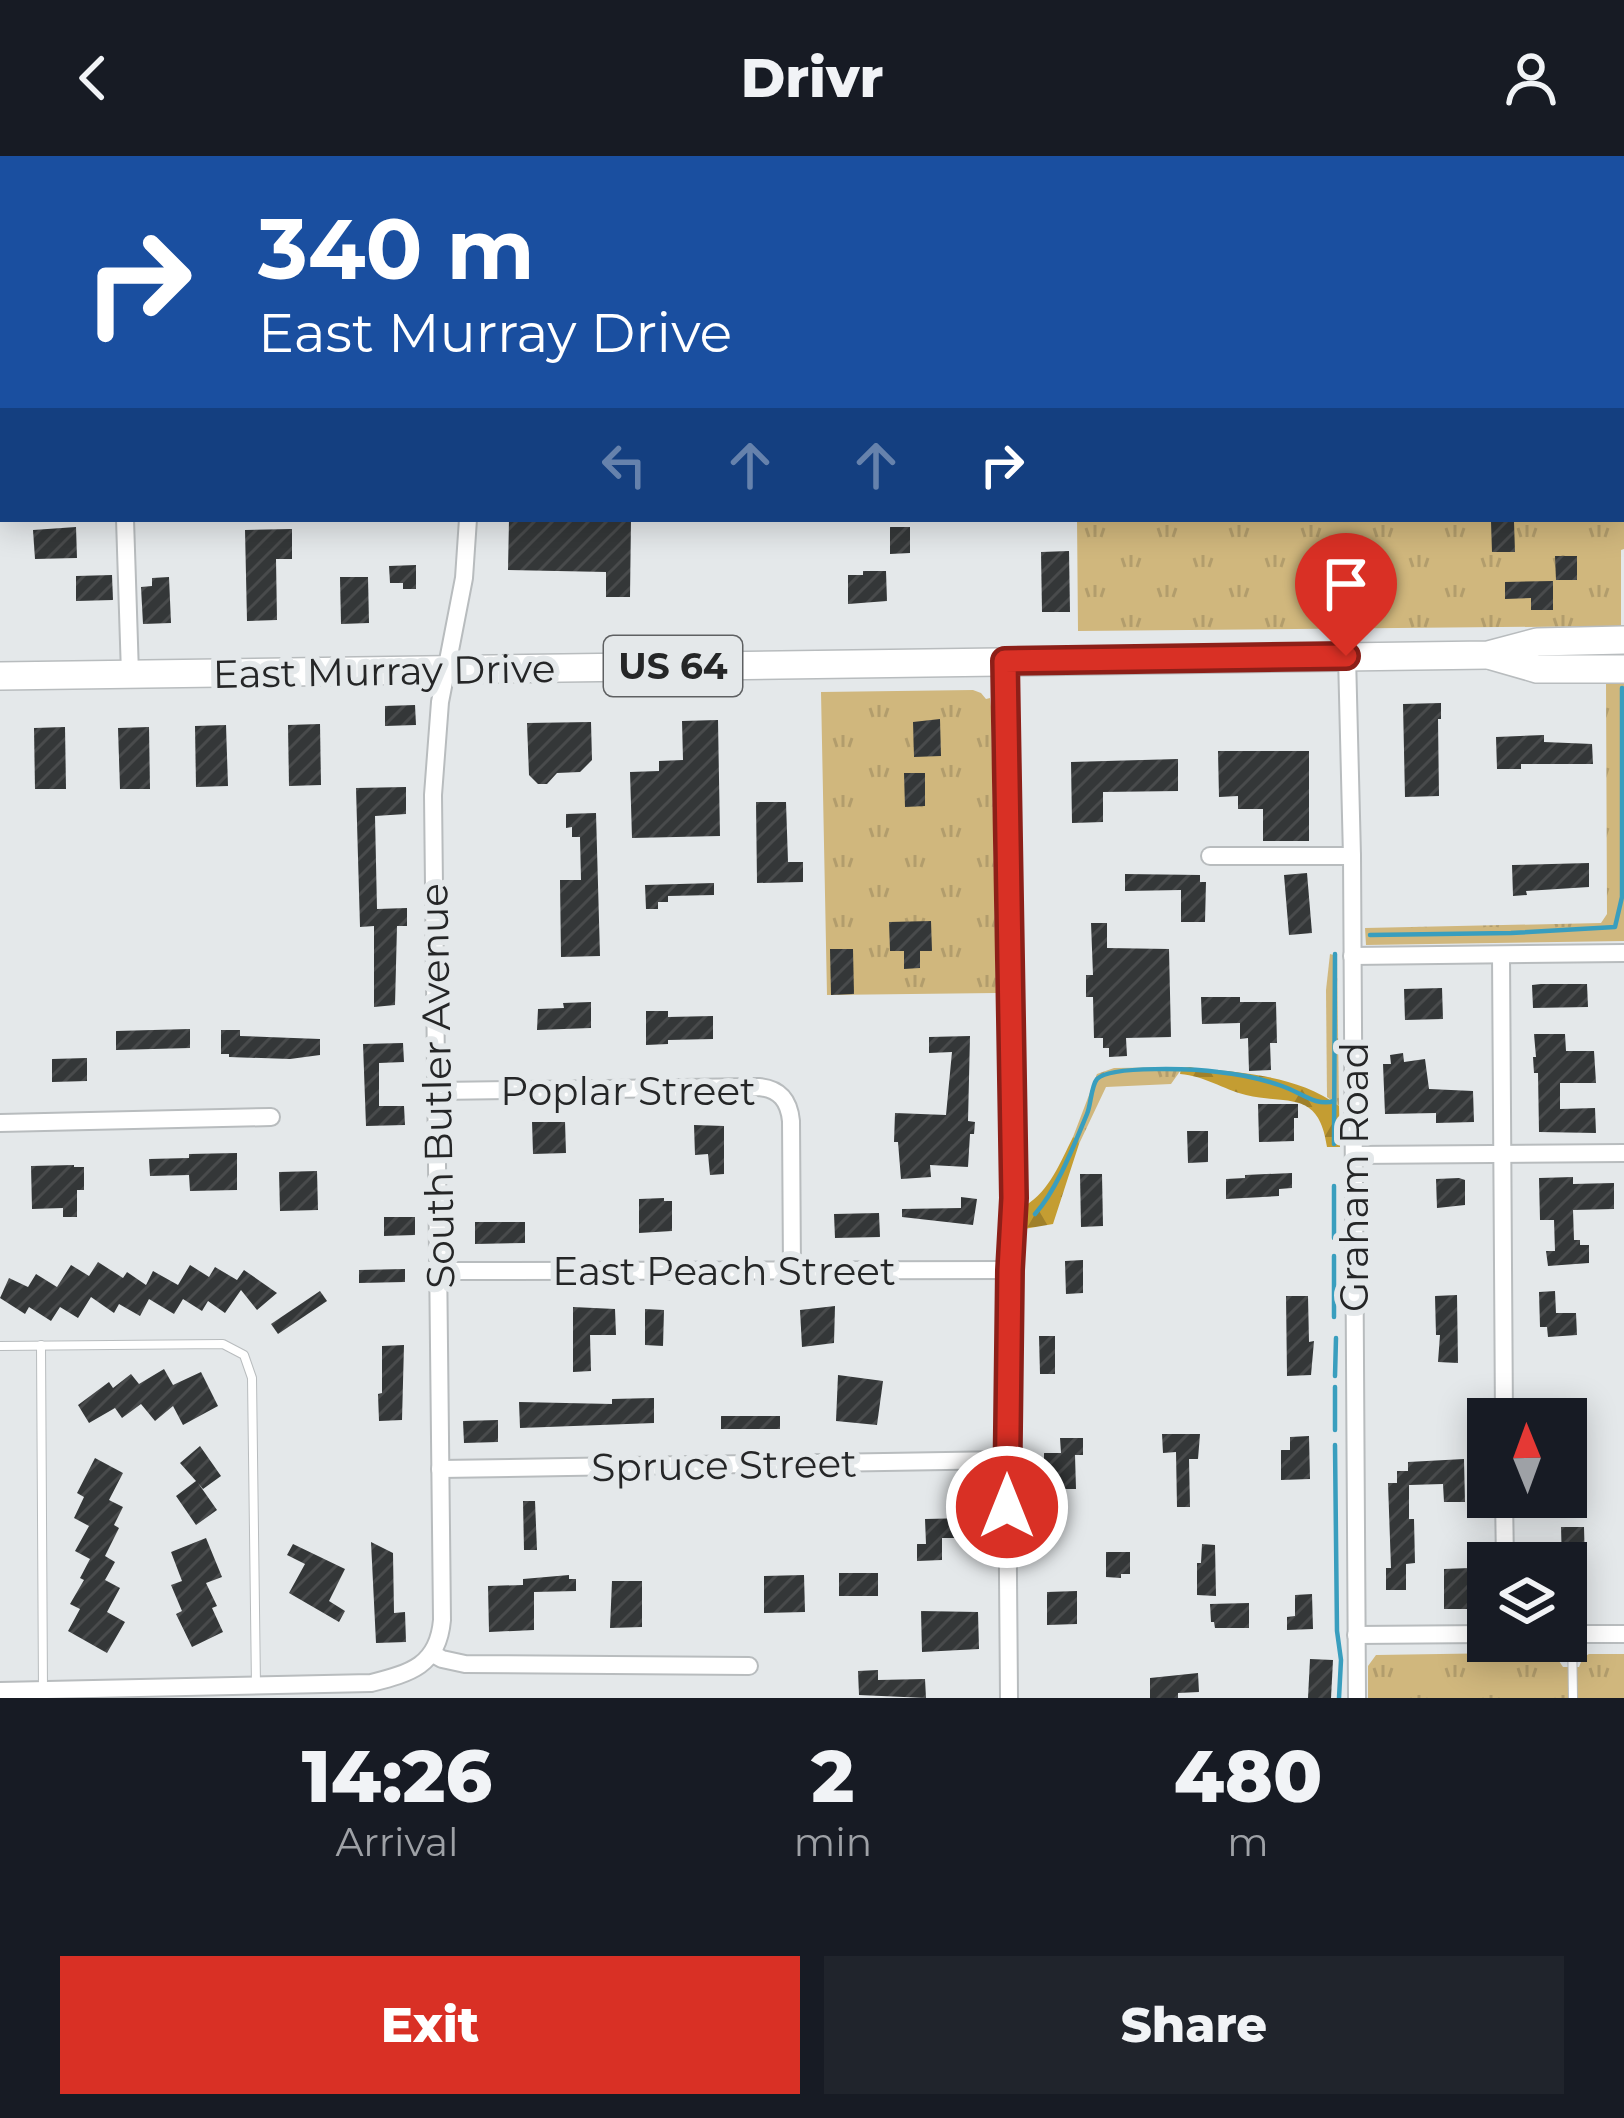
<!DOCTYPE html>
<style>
:root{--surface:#171b24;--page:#20242c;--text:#f1f3f6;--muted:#9ea1a6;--accent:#d93025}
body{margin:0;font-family:Montserrat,sans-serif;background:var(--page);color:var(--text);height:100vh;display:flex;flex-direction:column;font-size:45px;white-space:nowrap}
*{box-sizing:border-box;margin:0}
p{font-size:39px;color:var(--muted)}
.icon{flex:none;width:66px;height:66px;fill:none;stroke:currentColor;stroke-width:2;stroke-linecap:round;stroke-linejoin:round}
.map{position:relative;height:1542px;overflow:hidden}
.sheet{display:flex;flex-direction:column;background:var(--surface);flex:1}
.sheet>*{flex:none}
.banner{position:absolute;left:0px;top:0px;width:1626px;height:366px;box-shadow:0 6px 30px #0003;background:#1a4fa0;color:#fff;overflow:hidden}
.needle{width:78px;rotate:359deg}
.tools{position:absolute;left:1467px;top:1242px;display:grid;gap:24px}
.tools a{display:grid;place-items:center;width:120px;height:120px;border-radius:0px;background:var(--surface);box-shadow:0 6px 30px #0003;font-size:60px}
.pin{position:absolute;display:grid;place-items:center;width:102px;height:102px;color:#fff;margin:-123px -51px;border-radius:50% 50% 50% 0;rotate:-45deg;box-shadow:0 0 12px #0007}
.pin .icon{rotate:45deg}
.me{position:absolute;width:132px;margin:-66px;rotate:0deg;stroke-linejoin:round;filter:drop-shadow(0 0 9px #0008)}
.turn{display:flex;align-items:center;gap:42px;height:252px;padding:0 60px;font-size:54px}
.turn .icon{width:156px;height:156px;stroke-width:2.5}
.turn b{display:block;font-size:84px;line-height:102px}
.lanes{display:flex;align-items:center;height:114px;padding:0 60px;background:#0003;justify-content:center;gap:60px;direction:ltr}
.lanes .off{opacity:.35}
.eta{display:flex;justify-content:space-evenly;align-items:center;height:204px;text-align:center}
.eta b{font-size:72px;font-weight:800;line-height:84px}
.action{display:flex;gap:24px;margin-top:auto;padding:24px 60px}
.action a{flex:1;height:138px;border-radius:0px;background:var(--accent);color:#fff;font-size:48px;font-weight:800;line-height:138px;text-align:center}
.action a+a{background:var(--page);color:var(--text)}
header{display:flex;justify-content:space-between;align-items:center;height:156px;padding:0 60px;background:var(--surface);font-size:54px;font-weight:800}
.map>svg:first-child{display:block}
.grass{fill:url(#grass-tufts)}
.forest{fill:url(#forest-firs)}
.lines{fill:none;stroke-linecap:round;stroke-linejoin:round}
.stream{stroke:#399ebe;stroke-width:4.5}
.building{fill:url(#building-hatch)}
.service-casing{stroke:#b8bcbe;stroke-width:10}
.minor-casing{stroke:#b8bcbe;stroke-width:20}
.tertiary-casing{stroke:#b8bcbe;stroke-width:24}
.trunk-casing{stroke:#b8bcbe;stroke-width:30}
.service{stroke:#fff;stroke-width:8}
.minor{stroke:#fff;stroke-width:16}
.tertiary{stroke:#fff;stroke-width:21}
.trunk{stroke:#fff;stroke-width:27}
.route-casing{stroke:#8d1f18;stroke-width:30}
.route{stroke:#d93025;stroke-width:21}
.labels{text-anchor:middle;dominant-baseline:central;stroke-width:12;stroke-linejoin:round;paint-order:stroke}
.shield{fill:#e4e8ea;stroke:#5e6062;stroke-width:3}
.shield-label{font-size:36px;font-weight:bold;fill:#252627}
.street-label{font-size:39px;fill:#252627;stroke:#e4e8ea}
</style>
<header><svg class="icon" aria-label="back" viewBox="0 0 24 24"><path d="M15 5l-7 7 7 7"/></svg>Drivr<svg class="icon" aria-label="person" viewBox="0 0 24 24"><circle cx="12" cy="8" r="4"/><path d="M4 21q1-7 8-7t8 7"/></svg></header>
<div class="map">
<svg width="1624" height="1542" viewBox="0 0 1624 1542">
<defs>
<pattern id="grass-tufts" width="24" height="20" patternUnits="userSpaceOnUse" patternTransform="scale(3)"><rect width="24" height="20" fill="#d0b77d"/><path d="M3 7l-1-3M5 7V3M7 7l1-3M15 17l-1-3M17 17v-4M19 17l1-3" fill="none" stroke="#b29d6c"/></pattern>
<pattern id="forest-firs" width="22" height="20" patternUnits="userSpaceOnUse" patternTransform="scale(3)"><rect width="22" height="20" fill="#c49d32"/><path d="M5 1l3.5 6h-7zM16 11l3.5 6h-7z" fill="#9f802a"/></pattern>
<pattern id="building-hatch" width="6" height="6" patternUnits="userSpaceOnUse" patternTransform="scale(3)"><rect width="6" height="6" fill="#343738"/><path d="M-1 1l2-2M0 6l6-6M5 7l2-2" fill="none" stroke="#494b4c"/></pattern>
</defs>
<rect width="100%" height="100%" fill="#e4e8ea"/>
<g class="grass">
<path d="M1624 252V393L1621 394V470L1078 475 1077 363H1623Z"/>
<path d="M1606 527H1624V785L1366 789 1365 772 1601 767 1607 758Z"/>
<path d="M973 534 981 537 986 543 990 542 991 551 996 837 827 839 821 536Z"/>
<path d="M1330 798 1337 800 1339 950 1327 941 1326 834Z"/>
<path d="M1183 911 1171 928 1106 931 1079 988 1077 983 1073 981 1097 918 1114 912Z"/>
<path d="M1507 1490H1530L1535 1498 1555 1499 1563 1511H1579L1583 1501 1589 1498H1624V1542H1368V1510L1376 1499 1504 1497Z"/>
</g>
<g class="forest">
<path d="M1190 911C1202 914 1215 914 1228 915 1269 920 1306 926 1339 950L1340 991H1327C1319 933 1287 949 1246 939 1222 933 1205 920 1180 918L1181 912Z"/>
<path d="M1073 981 1078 983 1079 988 1053 1068 1024 1073 1025 1050C1050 1034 1060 1007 1073 981Z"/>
</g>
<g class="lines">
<g class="stream">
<path d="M1370 779 1511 777 1615 771 1622 741V532"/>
<path d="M1334 988 1335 798"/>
<path d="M1334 1030V1082"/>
<path d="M1035 1058C1057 1034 1074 989 1087 958 1091 949 1091 930 1097 923 1110 909 1198 913 1218 916 1239 918 1262 923 1282 930 1300 936 1316 951 1334 945"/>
<path d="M1334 1161V1100"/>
<path d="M1335 1220 1336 1182"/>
<path d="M1335 1274V1231"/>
<path d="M1335 1289 1337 1475 1341 1504 1339 1542"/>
</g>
</g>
<g class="building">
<path d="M509 363H631L630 441H606V416L508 414Z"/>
<path d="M1491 366H1514L1515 396H1492Z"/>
<path d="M76 371 77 402 35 403 33 374Z"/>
<path d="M890 371H910V397L890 398Z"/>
<path d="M292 373V403H276L277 464 247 465 245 374Z"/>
<path d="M1069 395 1070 456H1042L1041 396Z"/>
<path d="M1555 400H1577V424H1556Z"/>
<path d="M416 409V433H403V427H390L389 410Z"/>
<path d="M863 415H886L887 445 848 448V419H863Z"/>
<path d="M112 419 113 444 76 445V420Z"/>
<path d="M169 421 171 467 143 468 141 431 152 430V422Z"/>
<path d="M340 421H368L369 467 341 468Z"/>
<path d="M1553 425V454H1531V442L1505 443V426Z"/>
<path d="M1441 547V563H1438L1439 640 1405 641 1403 548Z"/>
<path d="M415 549 416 569 385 570V550Z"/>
<path d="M940 563 941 600 914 601 913 566Z"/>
<path d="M718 564 720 680 632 682 630 616 659 615V605L683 604 682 565Z"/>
<path d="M591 566 592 604 580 616 557 617 547 628H538L529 619 527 567Z"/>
<path d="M320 568 321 629 289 630 288 569Z"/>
<path d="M226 569 228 630 196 631 195 570Z"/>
<path d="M65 571 66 633H35L34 572Z"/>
<path d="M149 571 150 633H120L118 572Z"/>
<path d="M1544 579V586L1592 588 1593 608H1521V613H1497L1496 581Z"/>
<path d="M1218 595H1309V685H1263V653H1238V640L1219 641Z"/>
<path d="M1178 603V635L1103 636V666L1072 667 1071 606Z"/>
<path d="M904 617H925V650L905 651Z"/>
<path d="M406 631V658L375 660 377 753 407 752V770H397L395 849 374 851V770L360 771 356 632Z"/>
<path d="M756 646H786L788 706H803V726L757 727Z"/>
<path d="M596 657 600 800 561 801 560 724H581L580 681H572V671L566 672V658Z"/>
<path d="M1589 707V731L1526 735 1527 739 1513 740 1512 709Z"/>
<path d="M1307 717 1312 777 1289 779 1284 719Z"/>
<path d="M1125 718 1200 719V726H1206L1205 766H1181V734L1125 735Z"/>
<path d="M714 727V739L668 740V746H658V753H646L645 729Z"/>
<path d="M931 765 932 795H920V812L904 813V795H890L889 766Z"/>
<path d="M1091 767H1107V792L1169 793 1171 881 1126 882 1127 900 1109 901V892H1103V882H1094L1093 841H1086V819H1093Z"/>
<path d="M830 793H853L854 838 831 839Z"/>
<path d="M1541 828H1587L1588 851 1533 852 1532 829Z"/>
<path d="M1442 832 1443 863 1405 864 1404 833Z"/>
<path d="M1201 841H1240V846H1276L1277 887H1270L1271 914 1249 915 1248 882 1240 883V867L1202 868Z"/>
<path d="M591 846V872L537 874 538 853 564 852 563 847Z"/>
<path d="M646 855H668V861L713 860V883L668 884V888L646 889Z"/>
<path d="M190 873V892L116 894V875Z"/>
<path d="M221 874H240V880L320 883V899L290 903 229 901V898H221Z"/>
<path d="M1534 878H1565L1566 895H1594L1596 927H1560V953L1595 952 1596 977 1539 976 1538 917H1534L1533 901H1536Z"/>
<path d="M970 880 968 965 975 966 974 978H970L968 1011 930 1009 931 1021 901 1023 898 986H894L895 957 946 959 952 896 929 897V881Z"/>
<path d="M403 887 404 906 379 907V950H404L405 969 366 970 363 888Z"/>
<path d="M1403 897 1404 906 1425 903 1429 933 1473 935 1474 966 1436 967V957L1385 958 1383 908H1391L1390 899Z"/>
<path d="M87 902V925L52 926V903Z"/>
<path d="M1258 948H1298V962H1294V985L1259 986Z"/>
<path d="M532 966H565L566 997 533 998Z"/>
<path d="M694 969 724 970V1018L710 1019 708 998 695 999Z"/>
<path d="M1187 975H1208V1006L1188 1007Z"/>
<path d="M237 997V1034L190 1035 189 1019 150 1020 149 1003 189 1002V998Z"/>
<path d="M74 1009V1011H84V1034H77V1061H63V1052L32 1053 31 1010Z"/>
<path d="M317 1015 318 1054 280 1055 279 1016Z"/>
<path d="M1292 1017V1032L1279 1033V1040L1226 1043V1023L1245 1022V1019Z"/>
<path d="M1080 1018H1102L1103 1070 1081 1071Z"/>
<path d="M1573 1021V1028L1614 1027V1053L1573 1054 1574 1084H1580V1089H1589V1107L1548 1110 1546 1095H1555L1554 1064H1540L1539 1022Z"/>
<path d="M1459 1022 1465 1024V1049L1437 1052 1436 1023Z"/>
<path d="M961 1041 977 1043 973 1069 902 1061V1053L961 1052Z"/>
<path d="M664 1042V1045H672V1075L639 1077V1043Z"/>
<path d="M879 1057 880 1081 835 1082 834 1058Z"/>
<path d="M384 1061H415V1079L384 1080Z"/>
<path d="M475 1066H525V1087L475 1088Z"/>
<path d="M1083 1104V1137L1066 1138 1065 1105Z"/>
<path d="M98 1106 123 1122 127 1116 146 1129 153 1115 178 1129 190 1109 209 1121 215 1111 237 1124 244 1114 277 1137 257 1154 241 1134 225 1157 208 1145 202 1155 183 1143 174 1158 149 1143 140 1160 119 1148 114 1157 91 1141 78 1162 60 1151 51 1165 29 1151 25 1158 0 1142 9 1122 28 1131 36 1118 57 1131 71 1109 89 1120Z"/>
<path d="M405 1113V1126L359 1127V1114Z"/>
<path d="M320 1135 327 1145 278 1178 271 1168Z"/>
<path d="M1555 1135 1556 1157H1576L1577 1179 1548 1181 1547 1171H1540L1539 1136Z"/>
<path d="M1457 1139 1458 1207 1438 1206 1440 1179H1436L1435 1140Z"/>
<path d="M1286 1140H1308L1309 1186 1314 1185 1311 1219 1287 1220Z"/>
<path d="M835 1150 834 1187 802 1191 800 1154Z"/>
<path d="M573 1151 615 1153 616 1179H590L591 1215 573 1216Z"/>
<path d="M645 1153 664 1154 663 1190 645 1189Z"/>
<path d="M1039 1180H1055V1218H1040Z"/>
<path d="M404 1189 402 1264 379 1265 378 1238 382 1237V1190Z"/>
<path d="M164 1213 173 1229 201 1216 218 1250 183 1269 173 1250 155 1265 141 1248 122 1262 115 1252 89 1267 78 1249 109 1226 113 1232 131 1218 139 1228Z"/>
<path d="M838 1219 883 1225 877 1269 836 1265Z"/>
<path d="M654 1242V1267L520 1272 519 1246 612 1248V1243Z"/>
<rect x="721" y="1260" width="59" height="13"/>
<path d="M498 1264V1286L464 1287 463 1265Z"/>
<path d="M1162 1278H1200L1198 1303H1189L1190 1351H1177L1176 1296 1163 1297Z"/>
<path d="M1309 1280 1310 1323 1281 1324V1294H1290V1281Z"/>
<path d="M1060 1282H1083V1299H1075L1076 1333H1064V1338H1048V1325H1044V1297H1061Z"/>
<path d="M200 1290 221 1320 203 1333 198 1327 217 1354 196 1369 176 1340 196 1325 180 1307Z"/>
<path d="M95 1302 123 1317 109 1344 123 1351 114 1369 119 1372 105 1400 115 1406 105 1424 120 1432 107 1456 125 1466 107 1497 68 1475 80 1453 70 1448 84 1424 80 1422 90 1403 75 1395 89 1370 74 1362 84 1341 77 1337Z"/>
<path d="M1464 1303 1465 1346H1444L1443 1328 1409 1329V1363H1414L1415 1407 1406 1408V1434H1386V1412H1391L1388 1327H1397V1315H1408V1306Z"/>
<path d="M523 1345H535L537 1394H524Z"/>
<path d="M969 1357H983V1382H942V1404L917 1405V1388H926L925 1363 969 1362Z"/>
<path d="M1561 1371H1584L1586 1444H1566V1407H1562Z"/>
<path d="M206 1382 222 1421 206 1427 217 1450 212 1452 223 1476 192 1491 176 1458 182 1455 171 1429 182 1425 171 1396Z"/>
<path d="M371 1386 393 1397 394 1457 405 1456 406 1486 376 1487Z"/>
<path d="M293 1388 345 1413 329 1445 345 1455 339 1466 289 1437 305 1408 287 1399Z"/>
<path d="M1202 1388 1215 1389 1216 1440 1197 1439V1407H1201Z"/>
<path d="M1106 1396H1130V1418H1121V1422L1106 1421Z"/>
<path d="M1470 1412V1453H1444V1413Z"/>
<rect x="839" y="1417" width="39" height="23"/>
<path d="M569 1419V1423H576V1435L534 1436V1474L489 1476 488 1430 523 1429V1423Z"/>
<path d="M804 1419 805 1456 764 1457V1420Z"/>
<path d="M612 1425H642V1471L610 1472Z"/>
<path d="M1077 1435V1468L1047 1469V1436Z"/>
<path d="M1312 1438 1313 1473 1287 1474V1461L1295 1460V1439Z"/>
<path d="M1249 1447V1472H1215L1214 1466H1211L1210 1448Z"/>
<path d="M921 1455 978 1456 979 1493 922 1496Z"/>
<path d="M1310 1503 1333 1504 1331 1542H1308Z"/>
<path d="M878 1514V1524L925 1523 926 1542 859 1539 858 1515Z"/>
<path d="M1198 1517 1199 1536 1178 1537V1542H1150V1522Z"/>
</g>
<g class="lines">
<defs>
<g id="service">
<path d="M854 0V3"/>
<path d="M1124 3 1127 0"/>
<path d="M1623 149H1624"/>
<path d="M41 1189 43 1534"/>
<path d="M0 1190 223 1188 244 1199 252 1222 256 1530"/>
<path d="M1572 1478 1573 1542"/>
</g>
<g id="minor">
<path d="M485 0V3"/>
<path d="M760 0V3"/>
<path d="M966 3 969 0"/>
<path d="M1623 61H1624"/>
<path d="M1623 242H1624"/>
<path d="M125 363 130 518"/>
<path d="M1347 500 1352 700 1357 1542"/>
<path d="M1005 505 1014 1043C1004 1209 1008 1376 1009 1542"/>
<path d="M1210 700H1352"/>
<path d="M1501 799 1504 1263"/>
<path d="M1352 800 1624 797"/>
<path d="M438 935 759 931C780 933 789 945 791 965L792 1115"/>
<path d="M0 967 271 961"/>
<path d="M1354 999 1624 997"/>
<path d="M439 1115 1010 1114"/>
<path d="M440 1313 1007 1304"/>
<path d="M1504 1341 1505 1407"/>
<path d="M1566 1478H1624"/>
<path d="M1356 1479 1488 1478"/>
<path d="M433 1498 442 1503 465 1508 749 1510"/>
<path d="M0 1535 371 1527C410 1517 438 1510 442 1464L433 639 440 546 464 422 468 363"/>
</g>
<g id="tertiary">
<path d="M111 3 114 0"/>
<path d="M0 112 3 109"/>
</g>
<g id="trunk">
<path d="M1492 500 1537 513H1624"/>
<path d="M0 520 1488 499 1537 486 1624 484"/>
</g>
</defs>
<use href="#service" class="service-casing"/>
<use href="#minor" class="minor-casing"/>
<use href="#tertiary" class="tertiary-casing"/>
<use href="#trunk" class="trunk-casing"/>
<use href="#service" class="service"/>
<use href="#minor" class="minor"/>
<use href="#tertiary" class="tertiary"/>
<use href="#trunk" class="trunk"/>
</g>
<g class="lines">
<defs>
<path id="route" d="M1007 1351 1010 1114 1014 1042 1005 505 1346 500"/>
</defs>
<use href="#route" class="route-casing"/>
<use href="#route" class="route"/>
</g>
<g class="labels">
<rect class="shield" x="604" y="480" width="138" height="60" rx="9"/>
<g class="shield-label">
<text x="673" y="510">US 64</text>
</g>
<g class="street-label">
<text transform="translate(384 515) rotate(-1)">East Murray Drive</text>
<text transform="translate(437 930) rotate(-91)">South Butler Avenue</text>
<text x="628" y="935">Poplar Street</text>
<text transform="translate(1354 1021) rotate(-90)">Graham Road</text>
<text x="724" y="1115">East Peach Street</text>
<text transform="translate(724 1309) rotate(-1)">Spruce Street</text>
</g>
</g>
</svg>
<div class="tools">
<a><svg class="needle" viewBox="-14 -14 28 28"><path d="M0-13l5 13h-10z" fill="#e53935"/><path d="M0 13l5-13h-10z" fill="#9ea1a6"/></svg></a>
<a><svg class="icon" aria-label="layers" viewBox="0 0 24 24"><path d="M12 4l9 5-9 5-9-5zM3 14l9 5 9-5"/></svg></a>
</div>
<div class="pin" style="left:1346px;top:500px;background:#d93025"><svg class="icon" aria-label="arrive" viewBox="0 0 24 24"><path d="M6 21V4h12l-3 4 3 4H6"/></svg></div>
<svg class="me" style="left:1007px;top:1351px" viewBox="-20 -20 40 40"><circle r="17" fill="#d93025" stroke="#fff" stroke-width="3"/><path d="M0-11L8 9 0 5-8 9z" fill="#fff"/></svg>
<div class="banner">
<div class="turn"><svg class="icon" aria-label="right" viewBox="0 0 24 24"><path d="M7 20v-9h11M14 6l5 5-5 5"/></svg><div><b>340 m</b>East Murray Drive</div></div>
<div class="lanes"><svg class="icon off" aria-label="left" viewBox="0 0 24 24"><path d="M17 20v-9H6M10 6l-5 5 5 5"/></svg><svg class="icon off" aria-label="ahead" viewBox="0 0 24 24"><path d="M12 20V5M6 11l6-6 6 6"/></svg><svg class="icon off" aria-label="ahead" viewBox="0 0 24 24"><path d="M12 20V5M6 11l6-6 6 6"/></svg><svg class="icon" aria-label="right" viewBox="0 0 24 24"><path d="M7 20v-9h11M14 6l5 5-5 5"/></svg></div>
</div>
</div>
<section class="sheet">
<div class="eta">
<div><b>14:26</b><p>Arrival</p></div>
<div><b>2</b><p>min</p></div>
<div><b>480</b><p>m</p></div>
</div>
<div class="action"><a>Exit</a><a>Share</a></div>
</section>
